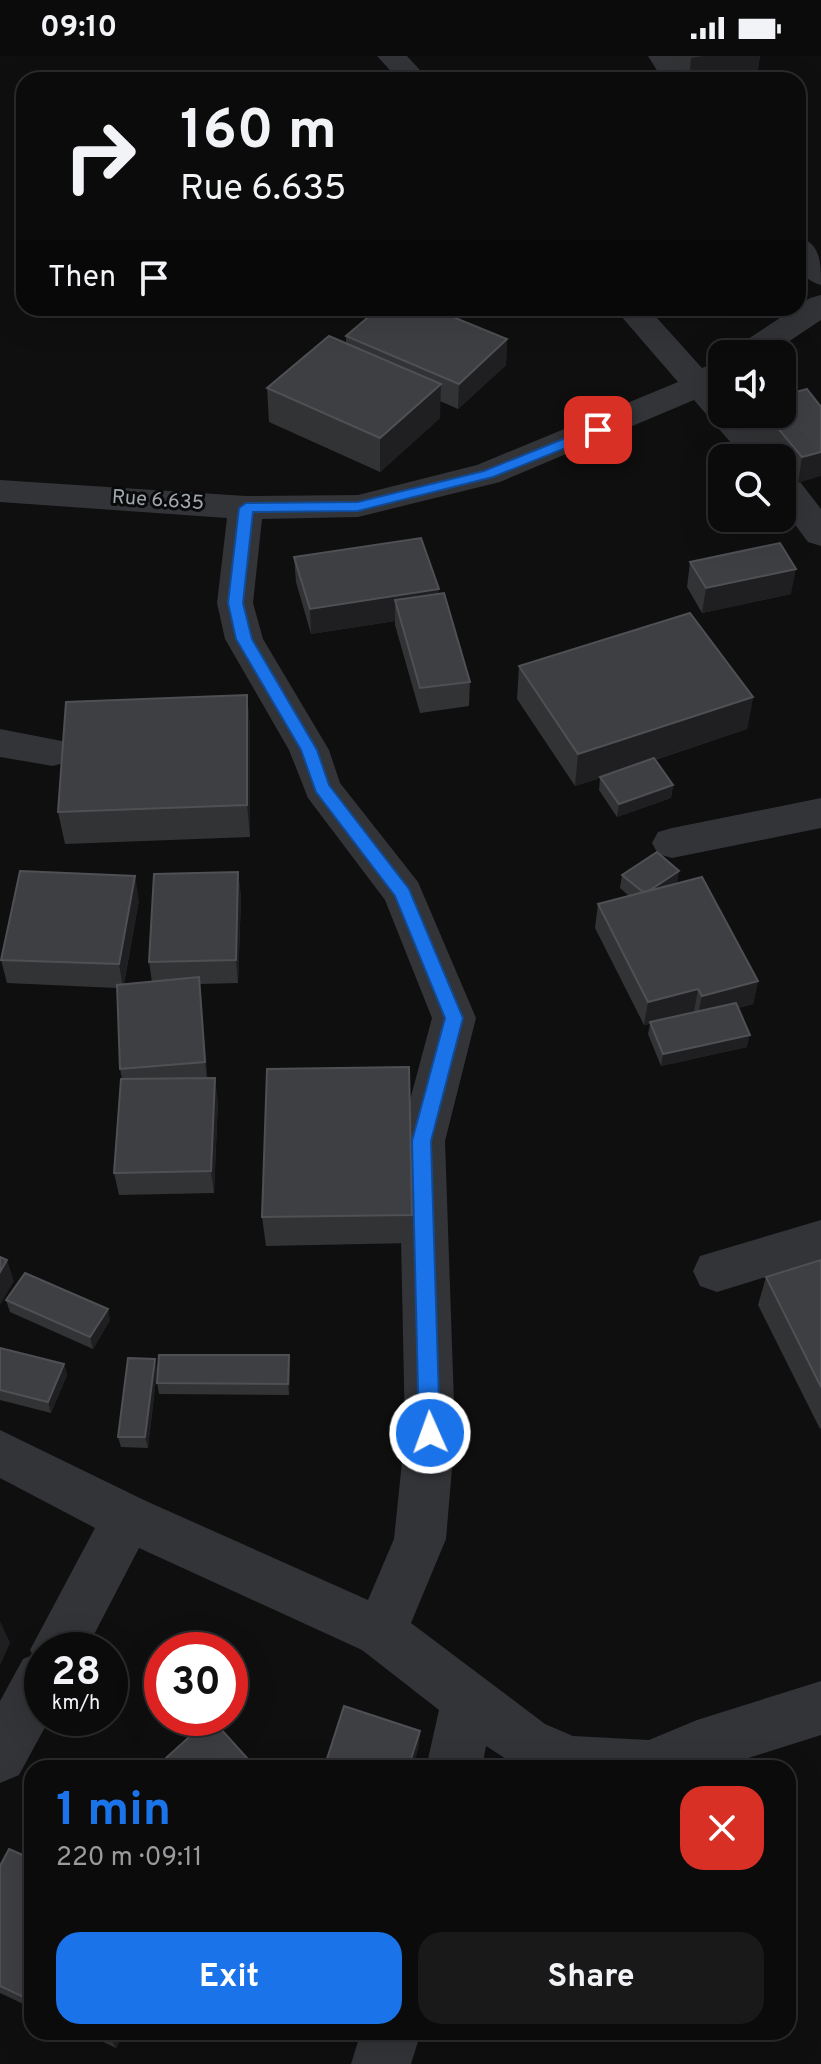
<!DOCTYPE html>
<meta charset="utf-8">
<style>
:root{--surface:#0b0b0c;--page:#19191a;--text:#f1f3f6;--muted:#9a9b9d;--line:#2b2b2d;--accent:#1a73e8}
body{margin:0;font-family:Overpass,sans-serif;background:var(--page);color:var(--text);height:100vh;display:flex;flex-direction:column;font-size:30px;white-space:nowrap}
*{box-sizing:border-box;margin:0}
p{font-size:26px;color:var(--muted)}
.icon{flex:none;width:44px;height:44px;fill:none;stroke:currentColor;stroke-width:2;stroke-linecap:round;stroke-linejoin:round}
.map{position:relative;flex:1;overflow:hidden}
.details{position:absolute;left:24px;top:1704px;width:772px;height:280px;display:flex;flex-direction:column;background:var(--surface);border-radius:24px;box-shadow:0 8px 32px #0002,0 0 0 2px var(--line)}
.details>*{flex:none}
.top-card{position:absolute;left:16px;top:16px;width:790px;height:244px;border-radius:24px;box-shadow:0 8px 32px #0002,0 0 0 2px var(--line);background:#0b0b0c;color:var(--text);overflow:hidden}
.buttons{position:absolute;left:708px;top:284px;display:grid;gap:16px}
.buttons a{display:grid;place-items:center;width:88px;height:88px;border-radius:16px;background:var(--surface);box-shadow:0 8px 32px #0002,0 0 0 2px var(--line);font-size:40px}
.speed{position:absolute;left:24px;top:1576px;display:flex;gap:16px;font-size:40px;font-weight:700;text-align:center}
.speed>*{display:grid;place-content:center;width:104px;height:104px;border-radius:50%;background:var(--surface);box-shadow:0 8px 32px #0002,0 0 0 2px var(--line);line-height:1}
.speed small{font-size:20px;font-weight:400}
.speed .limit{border:12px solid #d22;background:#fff;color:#111}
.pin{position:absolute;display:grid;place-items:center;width:68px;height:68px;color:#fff;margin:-34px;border-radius:16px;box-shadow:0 4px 12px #0006}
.me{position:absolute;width:88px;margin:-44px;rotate:358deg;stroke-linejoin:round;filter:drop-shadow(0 0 6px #0008)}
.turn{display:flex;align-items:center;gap:28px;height:168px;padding:0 32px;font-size:36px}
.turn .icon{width:104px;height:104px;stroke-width:2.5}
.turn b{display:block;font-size:56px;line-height:68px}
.then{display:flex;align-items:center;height:76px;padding:0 32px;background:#0003;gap:16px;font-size:30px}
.round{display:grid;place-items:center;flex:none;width:84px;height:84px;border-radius:24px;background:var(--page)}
.overview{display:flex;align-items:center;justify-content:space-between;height:136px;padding:0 32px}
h1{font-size:48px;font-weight:700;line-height:60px;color:var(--accent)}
.cta{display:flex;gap:16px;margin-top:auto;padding:16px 32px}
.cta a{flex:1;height:92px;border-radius:24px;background:var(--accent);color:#fff;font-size:32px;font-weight:700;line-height:92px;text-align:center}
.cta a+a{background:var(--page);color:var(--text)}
.status{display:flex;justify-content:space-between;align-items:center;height:56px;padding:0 40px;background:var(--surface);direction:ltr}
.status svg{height:22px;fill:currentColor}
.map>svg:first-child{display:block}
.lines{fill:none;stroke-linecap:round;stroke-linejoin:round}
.street{fill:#323437;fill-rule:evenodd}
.wall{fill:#323335}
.shaded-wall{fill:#1f1f21}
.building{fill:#3e3f42;stroke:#4e5054;stroke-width:2}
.route{fill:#1a73e8;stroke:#114b97;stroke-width:2}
.labels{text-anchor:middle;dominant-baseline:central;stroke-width:6;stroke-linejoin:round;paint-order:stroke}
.far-street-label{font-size:20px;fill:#a1a8b0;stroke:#0a0a0b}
</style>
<div class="status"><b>09:10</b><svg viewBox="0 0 49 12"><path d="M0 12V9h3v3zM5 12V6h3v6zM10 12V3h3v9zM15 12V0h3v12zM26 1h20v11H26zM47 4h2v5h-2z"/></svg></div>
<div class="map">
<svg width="821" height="2008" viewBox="0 0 821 2008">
<rect width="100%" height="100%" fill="#0f0f10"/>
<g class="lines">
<g class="street">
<path d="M377 0H407L429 24H399Z"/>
<path d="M648 0H676L691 24H663Z"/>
<path d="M798 181C821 187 821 207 821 229 796 222 798 202 798 181Z"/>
<path d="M821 239V264L770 298H732L736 291 810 242Z"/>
<path d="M614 252H648L702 312 722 304V329L719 331 722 334V358H744L780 402H744L694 344 500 426 358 461 262 463 253 547 263 583 329 694 340 727 418 826 476 962 445 1085 455 1377 446 1483 411 1567 545 1668 573 1680 649 1684 697 1664 821 1625V1679L717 1712H520L486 1690 482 1712H426L439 1654 362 1594 139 1492 86 1594H42V1662H50L19 1719 0 1727V1645L23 1603 33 1599 30 1594 95 1472 0 1422V1374L146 1445 368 1544 394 1483 405 1377 399 1085 432 962 385 844 308 742 289 694 225 583 217 547 227 462 0 446V424L246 440 358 439 477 409 678 326Z"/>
<path d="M782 415 794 418 821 453V490L808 486 782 451Z"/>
<path d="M0 673 67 686 73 696 67 706 53 710 0 701Z"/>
<path d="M821 742V772L672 802 658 798 652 787 658 776 672 772Z"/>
<path d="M821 1164V1204L717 1236 700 1230 693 1215 700 1200Z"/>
<path d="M361 1976H421L411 2008H351Z"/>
</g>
</g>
<g class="wall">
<path d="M673 0H760L757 18 707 24H687Z"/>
<path d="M346 280 507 283 506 309 458 353 440 345V362L380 416 269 366 267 332 346 288Z"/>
<path d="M821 351 798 427 782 408V402H777L753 372 755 358H782Z"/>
<path d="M294 501 439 538 470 626 469 650 420 657 395 569V565L311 578 296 526Z"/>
<path d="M690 506 791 538 702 557 687 531Z"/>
<path d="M519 610 753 641 747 673 655 704 673 729 671 742 617 761 599 734 600 722 575 730 517 643Z"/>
<path d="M247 639 250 672V781L65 788 58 756Z"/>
<path d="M238 816 241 841 238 927 200 928 207 1022 218 1045 214 1137 119 1139 114 1117 122 1023 120 1013 117 932 7 927 1 904 139 844 124 928 152 926 149 906Z"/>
<path d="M622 819 677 828 758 925 753 948 738 952 747 991 661 1010 648 978 650 968 644 969 595 872 598 848 629 840 620 832Z"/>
<path d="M412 1159V1187L266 1190 262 1161Z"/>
<path d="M821 1204V1372L820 1373 758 1249 766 1221Z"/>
<path d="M6 1244 110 1264 93 1293 10 1256Z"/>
<path d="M0 1292 64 1308 67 1319 51 1357 0 1344Z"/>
<path d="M289 1299 290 1310 289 1339 159 1338 157 1327Z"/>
<path d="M155 1303 157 1314 148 1392 121 1391 118 1381Z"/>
<path d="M49 1662H82L71 1677Z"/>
<path d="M32 1803V1952L0 1937V1810Z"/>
<path d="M82 1976H124L116 1992Z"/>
</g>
<g class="shaded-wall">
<path d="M704 0H760L757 18 707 24H689L691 2Z"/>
<path d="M507 283 506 309 458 353 459 328Z"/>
<path d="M441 328 440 362 380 416V382Z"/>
<path d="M821 396V420L798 427 802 401Z"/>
<path d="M796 513 791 538 702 557 706 532Z"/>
<path d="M439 533V558L395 544V565L311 578 310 553Z"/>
<path d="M247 639 250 672V781L247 749Z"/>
<path d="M753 641 747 673 575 730 578 698Z"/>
<path d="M673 729 671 742 617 761 619 748Z"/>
<path d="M679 815 677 828 645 838Z"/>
<path d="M238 816 241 841 238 927 236 904Z"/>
<path d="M135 820 139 844 123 932 119 908Z"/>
<path d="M199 921 202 945 208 1029 205 1006Z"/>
<path d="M758 925 753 948 697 963 702 940Z"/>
<path d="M698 933 694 956 644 969 648 946Z"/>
<path d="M750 979 747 991 661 1010 663 998Z"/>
<path d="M215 1022 218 1045 214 1137 211 1115Z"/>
<path d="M7 1204 14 1225 0 1249V1216Z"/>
<path d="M108 1253 110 1264 93 1293 90 1281Z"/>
<path d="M289 1299 290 1310 289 1339 288 1328Z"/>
<path d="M155 1303 157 1314 148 1392 145 1381Z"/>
<path d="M64 1308 67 1319 51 1357 48 1346Z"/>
<path d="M0 1565 10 1587 0 1609Z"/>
<path d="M72 1662H82L71 1677 67 1668Z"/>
<path d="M420 1675 419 1690 413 1712H408Z"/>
<path d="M113 1976H124L116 1992 110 1982Z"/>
</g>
<g class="building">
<path d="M379 252H431L507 283 459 328 346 280Z"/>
<path d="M329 280 441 328 380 382 267 332Z"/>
<path d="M807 333 821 351V396L802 401 766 358H782V340Z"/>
<path d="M421 482 439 533 310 553 294 501Z"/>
<path d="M780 487 796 513 706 532 690 506Z"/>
<path d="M444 537 470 626 420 632 395 544Z"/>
<path d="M690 557 753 641 578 698 519 610Z"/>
<path d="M247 639V749L58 756 66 646Z"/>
<path d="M654 702 673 729 619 748 600 721Z"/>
<path d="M657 796 679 815 650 834 643 836 622 819Z"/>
<path d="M20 815 135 820 119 908 1 904Z"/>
<path d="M238 816 236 904 149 906 154 818Z"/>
<path d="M702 821 758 925 702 940 698 933 648 946 598 848Z"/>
<path d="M199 921 205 1006 120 1013 117 929Z"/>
<path d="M736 947 750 979 663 998 650 966Z"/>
<path d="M409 1011 412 1159 262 1161 267 1013Z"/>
<path d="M215 1022 211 1115 114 1117 121 1023Z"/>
<path d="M0 1201 7 1204 0 1216Z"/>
<path d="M821 1204V1331L766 1221Z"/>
<path d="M25 1217 108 1253 90 1281 6 1244Z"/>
<path d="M0 1292 64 1308 48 1346 0 1334Z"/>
<path d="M159 1299H289L288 1328 157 1327Z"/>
<path d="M128 1302 155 1303 145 1381H118Z"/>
<path d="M344 1650 420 1675 408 1712H324Z"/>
<path d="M58 1662H72L67 1668Z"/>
<path d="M210 1662H211L256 1712H155Z"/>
<path d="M9 1793 32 1803V1945L0 1930V1810Z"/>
<path d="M98 1976H113L110 1982Z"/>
</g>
<path class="route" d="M598 369 605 374 603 377 493 421 358 455 253 456 243 547 252 583 317 694 329 729 409 833 463 962 431 1085 440 1377 437 1384 430 1387 423 1384 419 1377 412 1085 445 962 395 840 316 736 301 694 236 583 228 547 239 452 246 447 358 446 484 415Z"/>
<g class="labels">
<g class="far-street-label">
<text transform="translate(158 445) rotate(4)">Rue 6.635</text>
</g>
</g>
</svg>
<div class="buttons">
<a><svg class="icon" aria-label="sound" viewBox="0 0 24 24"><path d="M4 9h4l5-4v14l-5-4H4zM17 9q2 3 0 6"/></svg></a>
<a><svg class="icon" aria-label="search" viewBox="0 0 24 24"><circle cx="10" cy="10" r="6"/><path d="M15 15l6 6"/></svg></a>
</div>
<div class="speed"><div>28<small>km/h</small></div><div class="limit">30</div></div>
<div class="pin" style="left:598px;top:374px;background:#d93025"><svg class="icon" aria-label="arrive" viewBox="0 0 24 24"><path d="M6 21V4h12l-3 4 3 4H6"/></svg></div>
<svg class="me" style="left:430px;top:1377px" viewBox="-20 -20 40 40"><circle r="17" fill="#1a73e8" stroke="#fff" stroke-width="3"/><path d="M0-11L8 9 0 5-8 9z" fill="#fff"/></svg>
<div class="top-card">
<div class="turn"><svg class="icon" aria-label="right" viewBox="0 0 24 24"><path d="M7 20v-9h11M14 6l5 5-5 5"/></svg><div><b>160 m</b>Rue 6.635</div></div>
<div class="then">Then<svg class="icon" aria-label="arrive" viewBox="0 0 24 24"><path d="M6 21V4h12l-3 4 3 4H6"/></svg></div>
</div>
<section class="details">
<div class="overview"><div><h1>1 min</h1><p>220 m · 09:11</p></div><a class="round" style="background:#d93025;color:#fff"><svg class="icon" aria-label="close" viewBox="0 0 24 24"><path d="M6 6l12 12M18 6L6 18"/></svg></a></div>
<div class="cta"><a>Exit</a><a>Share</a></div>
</section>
</div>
